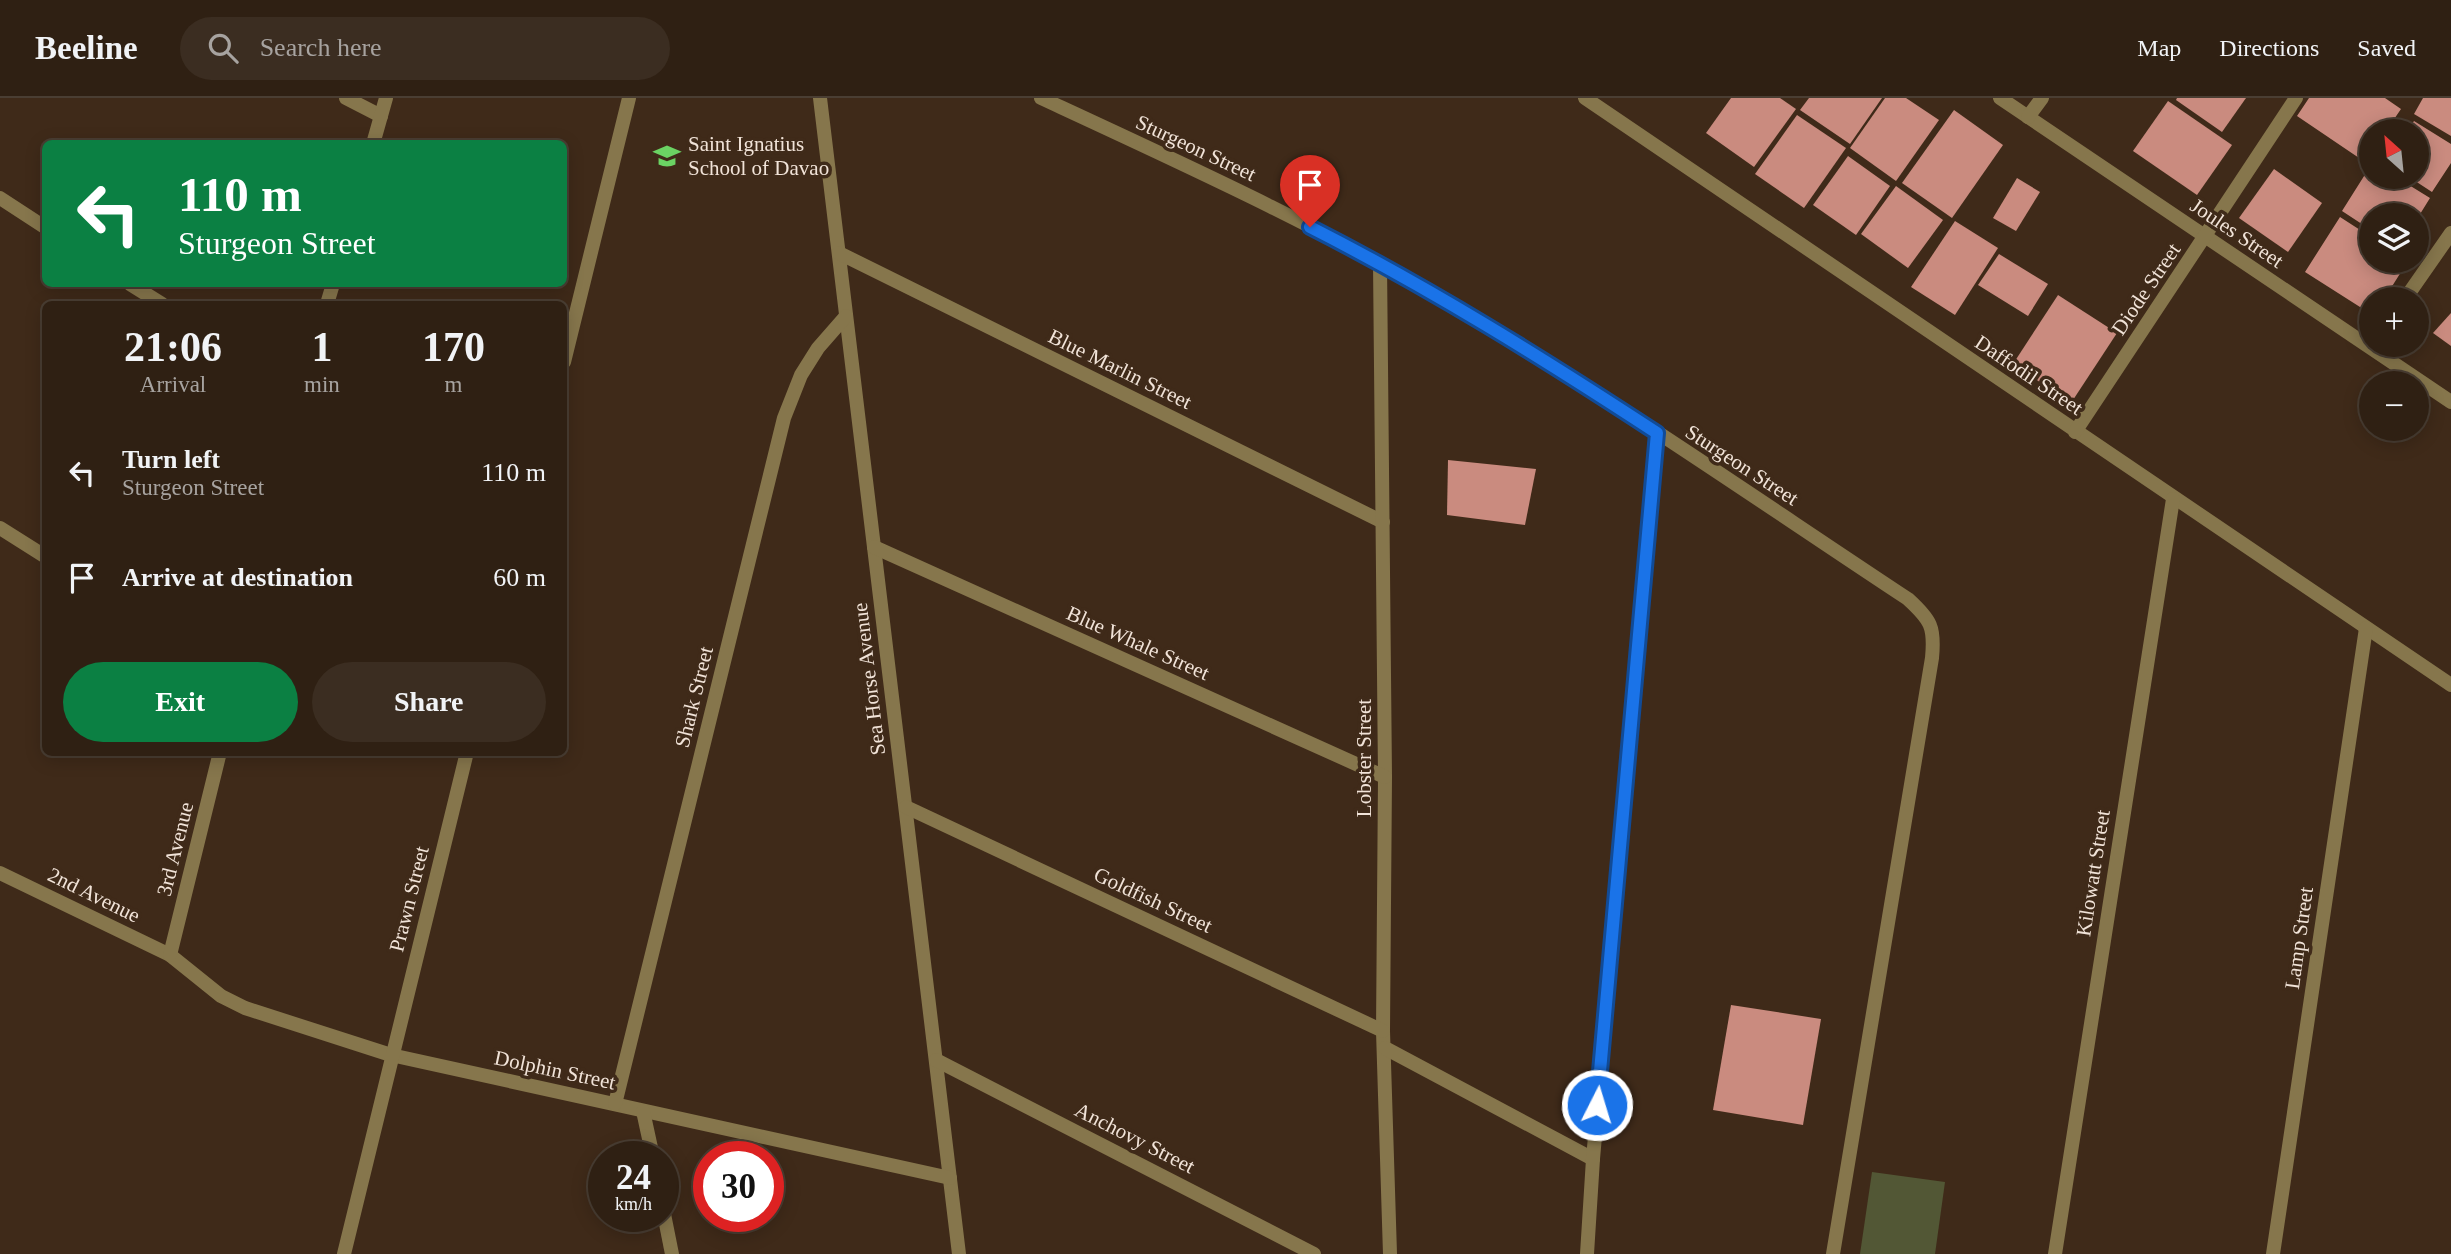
<!DOCTYPE html>
<meta charset="utf-8">
<style>
:root{--surface:#2f2013;--page:#3b2d21;--text:#f1f3f6;--muted:#a7a3a0;--line:#4a3e33;--accent:#0b8043}
body{margin:0;font-family:"Times New Roman",serif;background:var(--page);color:var(--text);height:100vh;display:flex;flex-direction:column;font-size:26px;white-space:nowrap}
*{box-sizing:border-box;margin:0}
p{font-size:23px;color:var(--muted)}
.icon{flex:none;width:38px;height:38px;fill:none;stroke:currentColor;stroke-width:2;stroke-linecap:round;stroke-linejoin:round}
.map{position:relative;flex:1;overflow:hidden}
.sheet{position:absolute;left:42px;top:203px;width:525px;height:455px;display:flex;flex-direction:column;background:var(--surface);border-radius:10px;box-shadow:0 4px 18px #0003,0 0 0 2px var(--line)}
.sheet>*{flex:none}
.top-card{position:absolute;left:42px;top:42px;width:525px;height:147px;border-radius:10px;box-shadow:0 4px 18px #0003,0 0 0 2px var(--line);background:#0b8043;color:#fff;overflow:hidden}
.needle{width:46px;rotate:333deg}
.fabs{position:absolute;left:2359px;top:21px;display:grid;gap:14px}
.fabs a{display:grid;place-items:center;width:70px;height:70px;border-radius:50%;background:var(--surface);box-shadow:0 4px 18px #0003,0 0 0 2px var(--line);font-size:35px}
.speed{position:absolute;left:588px;top:1043px;display:flex;gap:14px;font-size:35px;font-weight:700;text-align:center}
.speed>*{display:grid;place-content:center;width:91px;height:91px;border-radius:50%;background:var(--surface);box-shadow:0 4px 18px #0003,0 0 0 2px var(--line);line-height:1}
.speed small{font-size:18px;font-weight:400}
.speed .limit{border:10px solid #d22;background:#fff;color:#111}
.pin{position:absolute;display:grid;place-items:center;width:60px;height:60px;color:#fff;margin:-72px -30px;border-radius:50% 50% 50% 0;rotate:-45deg;box-shadow:0 0 7px #0007}
.pin .icon{rotate:45deg}
.me{position:absolute;width:77px;margin:-38px;rotate:5deg;stroke-linejoin:round;filter:drop-shadow(0 0 5px #0008)}
.turn{display:flex;align-items:center;gap:24px;height:147px;padding:0 21px;font-size:32px}
.turn .icon{width:91px;height:91px;stroke-width:2.5}
.turn b{display:block;font-size:49px;line-height:60px}
.eta{display:flex;justify-content:space-evenly;align-items:center;height:119px;text-align:center}
.eta b{font-size:42px;font-weight:700;line-height:49px}
.primary-button{display:flex;gap:14px;margin-top:auto;padding:14px 21px}
.primary-button a{flex:1;height:80px;border-radius:42px;background:var(--accent);color:#fff;font-size:28px;font-weight:700;line-height:80px;text-align:center}
.primary-button a+a{background:var(--page);color:var(--text)}
ul{padding:0;list-style:none}
li{display:flex;align-items:center;gap:21px;height:105px;padding:0 21px}
li div{flex:1}
li b{display:block;font-size:26px}
li em{font-style:normal}
header{display:flex;align-items:center;gap:42px;box-sizing:border-box;height:98px;padding:0 35px;background:var(--surface);border-bottom:2px solid var(--line)}
header strong{font-size:33px}
nav{display:flex;gap:38px;margin-inline-start:auto;font-size:24px}
.search{width:490px;height:63px;background:var(--page);display:flex;align-items:center;gap:18px;box-sizing:border-box;padding:0 24px;border-radius:38px;color:var(--muted);font-size:26px}
.map>svg:first-child{display:block}
.green{fill:#525735}
.building{fill:#ca8b7f}
.lines{fill:none;stroke-linecap:round;stroke-linejoin:round}
.street{stroke:#86764c;stroke-width:14}
.route-casing{stroke:#114b97;stroke-width:18}
.route{stroke:#1a73e8;stroke-width:12}
.labels{text-anchor:middle;dominant-baseline:central;stroke-width:7;stroke-linejoin:round;paint-order:stroke}
.poi-label{font-size:21px;fill:#f1e3d8;stroke:#3f2a19;text-anchor:start}
.street-label{font-size:21px;fill:#f1e3d8;stroke:#3f2a19}
</style>
<header>
<strong>Beeline</strong>
<div class="search"><svg class="icon" aria-label="search" viewBox="0 0 24 24"><circle cx="10" cy="10" r="6"/><path d="M15 15l6 6"/></svg>Search here</div>
<nav><a>Map</a><a>Directions</a><a>Saved</a></nav>
</header>
<div class="map">
<svg width="2451" height="1156" viewBox="0 0 2451 1156">
<rect width="100%" height="100%" fill="#3f2a19"/>
<path class="green" d="M1872 1074 1945 1084 1935 1156H1860Z"/>
<g class="building">
<path d="M1731 0H1780L1796 11 1754 69 1706 35Z"/>
<path d="M1809 0H1882L1850 46 1800 12Z"/>
<path d="M1885 0H1906L1939 22 1896 83 1850 50Z"/>
<path d="M2177 0H2246L2222 34 2176 2Z"/>
<path d="M2309 0H2385L2401 11 2386 33H2371V55L2365 64 2297 18Z"/>
<path d="M2423 0H2451V38L2414 16Z"/>
<path d="M2168 3 2232 47 2197 97 2133 53Z"/>
<path d="M1954 12 2003 47 1952 120 1902 85Z"/>
<path d="M1797 17 1846 50 1804 110 1755 76Z"/>
<path d="M2414 23 2451 46V65L2432 94 2409 79H2417V33H2407Z"/>
<path d="M1848 58 1890 88 1856 137 1813 107Z"/>
<path d="M2371 67V79H2396L2430 100 2417 121V117H2371V132L2342 113Z"/>
<path d="M2274 71 2322 105 2288 154 2239 120Z"/>
<path d="M2017 80 2040 94 2016 133 1993 120Z"/>
<path d="M1896 88 1943 122 1908 170 1861 136Z"/>
<path d="M2340 119 2371 139V163H2408L2384 201H2371V216L2305 174Z"/>
<path d="M1955 123 1998 150 1955 217 1911 189Z"/>
<path d="M1999 156 2048 186 2028 218 1978 187Z"/>
<path d="M2058 197 2117 235 2071 305 2013 266Z"/>
<path d="M2451 215V248L2433 235Z"/>
<path d="M1448 362 1536 371 1525 427 1447 417Z"/>
<path d="M1731 907 1821 921 1803 1027 1713 1012Z"/>
</g>
<g class="lines">
<g class="street">
<path d="M346 0 381 18"/>
<path d="M820 0 959 1156"/>
<path d="M1041 0C1188 68 1335 135 1474 219 1622 307 1764 406 1908 501 1931 522 1935 529 1932 560L1833 1156"/>
<path d="M1585 0 2451 587"/>
<path d="M2000 0 2451 304"/>
<path d="M2028 19 2042 0"/>
<path d="M373 46 386 0"/>
<path d="M0 100 46 130"/>
<path d="M839 155 1383 424"/>
<path d="M1380 165 1385 679 1383 933 1390 1156"/>
<path d="M130 186 162 206"/>
<path d="M2405 201 2451 135"/>
<path d="M327 206 333 186"/>
<path d="M564 264 629 0"/>
<path d="M2075 334 2296 0"/>
<path d="M0 430 46 459"/>
<path d="M874 449 1385 679"/>
<path d="M906 709 1383 933"/>
<path d="M0 775 170 857 221 898 245 910 391 957 950 1080"/>
<path d="M170 857 220 654"/>
<path d="M1385 950 1593 1061"/>
<path d="M936 962 1314 1156"/>
<path d="M615 1006 784 320 801 277 818 250 846 218"/>
<path d="M643 1013 653 1059"/>
<path d="M663 1111 672 1156"/>
<path d="M344 1156 467 654"/>
<path d="M1587 1156 1593 1061 1657 336"/>
<path d="M2055 1156 2173 401"/>
<path d="M2273 1156 2366 530"/>
</g>
</g>
<g class="lines">
<defs>
<path id="route" d="M1310 129C1430 190 1544 261 1657 335L1597 1007"/>
</defs>
<use href="#route" class="route-casing"/>
<use href="#route" class="route"/>
</g>
<defs>
<symbol id="school-bare" viewBox="-9 -9 18 18"><path d="M0-5L7-2L0 1L-7-2ZM-4 1L0 2.5L4 1V4Q0 6-4 4Z" fill="#6bd363" stroke="#3f2a19" stroke-width="2.5" paint-order="stroke"/></symbol>
</defs>
<g fill-rule="evenodd">
<use href="#school-bare" x="648" y="39" width="38" height="38"/>
</g>
<g class="labels">
<g class="poi-label">
<text x="688" y="46">Saint Ignatius<tspan x="688" dy="24">School of Davao</tspan></text>
</g>
<g class="street-label">
<text transform="translate(1196 50) rotate(25)">Sturgeon Street</text>
<text transform="translate(2237 135) rotate(34)">Joules Street</text>
<text transform="translate(2146 191) rotate(-56)">Diode Street</text>
<text transform="translate(1120 271) rotate(26)">Blue Marlin Street</text>
<text transform="translate(2029 277) rotate(34)">Daffodil Street</text>
<text transform="translate(1742 367) rotate(33)">Sturgeon Street</text>
<text transform="translate(1138 545) rotate(24)">Blue Whale Street</text>
<text transform="translate(869 581) rotate(-97)">Sea Horse Avenue</text>
<text transform="translate(694 599) rotate(-76)">Shark Street</text>
<text transform="translate(1364 660) rotate(-90)">Lobster Street</text>
<text transform="translate(175 751) rotate(-76)">3rd Avenue</text>
<text transform="translate(2093 775) rotate(-81)">Kilowatt Street</text>
<text transform="translate(94 797) rotate(26)">2nd Avenue</text>
<text transform="translate(409 801) rotate(-76)">Prawn Street</text>
<text transform="translate(1153 802) rotate(25)">Goldfish Street</text>
<text transform="translate(2299 840) rotate(-82)">Lamp Street</text>
<text transform="translate(555 972) rotate(12)">Dolphin Street</text>
<text transform="translate(1135 1040) rotate(27)">Anchovy Street</text>
</g>
</g>
</svg>
<div class="fabs">
<a><svg class="needle" viewBox="-14 -14 28 28"><path d="M0-13l5 13h-10z" fill="#e53935"/><path d="M0 13l5-13h-10z" fill="#a7a3a0"/></svg></a>
<a><svg class="icon" aria-label="layers" viewBox="0 0 24 24"><path d="M12 4l9 5-9 5-9-5zM3 14l9 5 9-5"/></svg></a>
<a>+</a>
<a>−</a>
</div>
<div class="speed"><div>24<small>km/h</small></div><div class="limit">30</div></div>
<div class="pin" style="left:1310px;top:129px;background:#d93025"><svg class="icon" aria-label="arrive" viewBox="0 0 24 24"><path d="M6 21V4h12l-3 4 3 4H6"/></svg></div>
<svg class="me" style="left:1597px;top:1007px" viewBox="-20 -20 40 40"><circle r="17" fill="#1a73e8" stroke="#fff" stroke-width="3"/><path d="M0-11L8 9 0 5-8 9z" fill="#fff"/></svg>
<div class="top-card">
<div class="turn"><svg class="icon" aria-label="left" viewBox="0 0 24 24"><path d="M17 20v-9H6M10 6l-5 5 5 5"/></svg><div><b>110 m</b>Sturgeon Street</div></div>
</div>
<section class="sheet">
<div class="eta">
<div><b>21:06</b><p>Arrival</p></div>
<div><b>1</b><p>min</p></div>
<div><b>170</b><p>m</p></div>
</div>
<ul>
<li><svg class="icon" aria-label="left" viewBox="0 0 24 24"><path d="M17 20v-9H6M10 6l-5 5 5 5"/></svg><div><b>Turn left</b><p>Sturgeon Street</p></div><em>110 m</em></li>
<li><svg class="icon" aria-label="arrive" viewBox="0 0 24 24"><path d="M6 21V4h12l-3 4 3 4H6"/></svg><div><b>Arrive at destination</b></div><em>60 m</em></li>
</ul>
<div class="primary-button"><a>Exit</a><a>Share</a></div>
</section>
</div>
